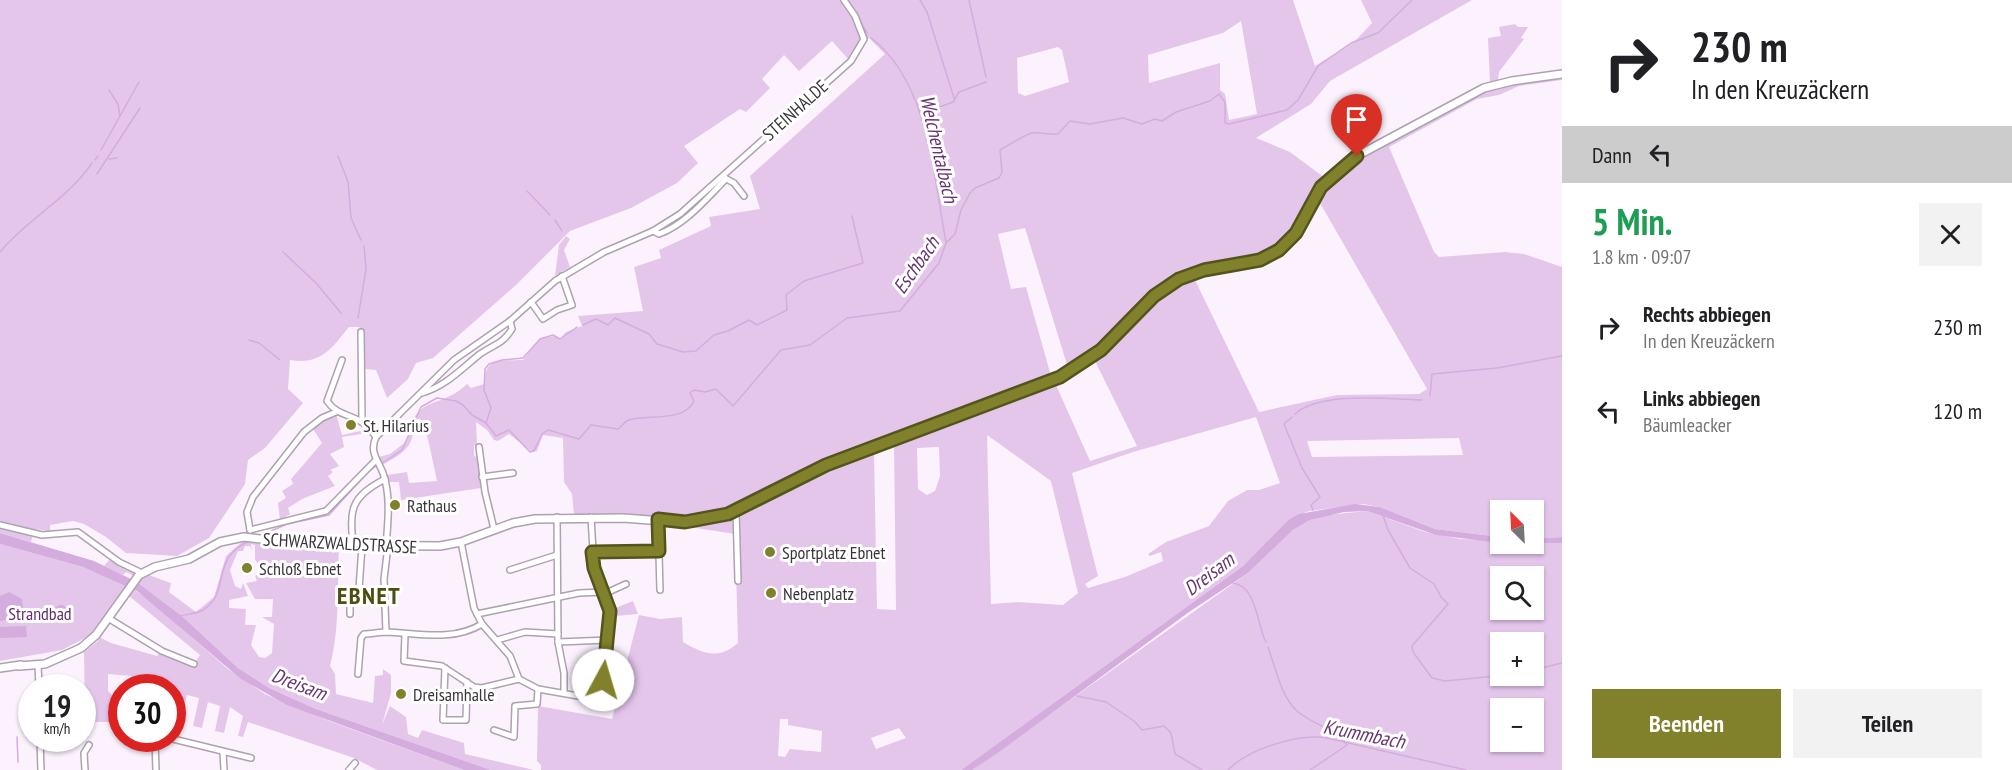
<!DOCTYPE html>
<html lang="de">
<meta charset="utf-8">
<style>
:root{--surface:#fff;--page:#f2f2f2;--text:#202124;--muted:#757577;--accent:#80812a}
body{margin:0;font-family:"PT Sans Narrow",sans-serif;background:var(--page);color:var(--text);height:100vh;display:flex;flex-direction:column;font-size:22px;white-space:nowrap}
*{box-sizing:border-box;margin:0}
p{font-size:20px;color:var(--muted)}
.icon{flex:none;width:33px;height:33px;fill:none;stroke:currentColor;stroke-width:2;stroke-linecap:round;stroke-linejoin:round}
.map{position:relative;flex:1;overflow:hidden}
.panel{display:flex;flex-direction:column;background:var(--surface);width:450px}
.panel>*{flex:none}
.banner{background:#fff;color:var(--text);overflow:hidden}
.needle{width:39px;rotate:336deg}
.buttons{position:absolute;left:1490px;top:500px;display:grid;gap:12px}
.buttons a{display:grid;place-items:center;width:54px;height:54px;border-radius:0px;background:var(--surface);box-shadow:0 2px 4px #0004;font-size:30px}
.speed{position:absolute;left:18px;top:674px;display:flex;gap:12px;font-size:30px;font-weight:700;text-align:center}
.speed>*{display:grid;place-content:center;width:78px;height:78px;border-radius:50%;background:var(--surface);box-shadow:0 2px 4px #0004;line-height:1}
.speed small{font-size:15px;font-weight:400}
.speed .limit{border:9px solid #d22;background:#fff;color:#111}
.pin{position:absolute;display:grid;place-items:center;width:51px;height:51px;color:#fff;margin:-62px -26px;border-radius:50% 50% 50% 0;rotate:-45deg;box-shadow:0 0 6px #0007}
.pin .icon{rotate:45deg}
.me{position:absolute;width:66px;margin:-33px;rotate:6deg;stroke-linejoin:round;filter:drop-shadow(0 0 4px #0008)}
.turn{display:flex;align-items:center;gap:21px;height:126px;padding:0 30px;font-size:27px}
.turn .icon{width:78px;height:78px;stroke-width:2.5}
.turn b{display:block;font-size:42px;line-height:51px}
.then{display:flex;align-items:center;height:57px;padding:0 30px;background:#0003;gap:12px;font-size:22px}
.round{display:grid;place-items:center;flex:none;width:63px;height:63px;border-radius:0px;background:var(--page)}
.overview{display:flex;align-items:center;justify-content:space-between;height:102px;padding:0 30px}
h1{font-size:36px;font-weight:700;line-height:45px;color:#1e9e55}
.action{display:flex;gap:12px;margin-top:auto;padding:12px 30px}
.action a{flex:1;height:69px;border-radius:0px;background:var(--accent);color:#fff;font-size:24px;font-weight:700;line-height:69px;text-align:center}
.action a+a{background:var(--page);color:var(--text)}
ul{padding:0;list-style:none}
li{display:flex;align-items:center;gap:18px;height:84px;padding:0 30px}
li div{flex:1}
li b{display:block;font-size:22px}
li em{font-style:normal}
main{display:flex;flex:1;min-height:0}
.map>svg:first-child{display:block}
.green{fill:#e4c6eb;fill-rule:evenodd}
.water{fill:#d4acde}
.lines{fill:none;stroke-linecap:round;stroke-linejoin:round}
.stream{stroke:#d4acde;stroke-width:1.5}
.minor-casing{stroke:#ada2b0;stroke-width:8}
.major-casing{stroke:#ada2b0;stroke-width:10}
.minor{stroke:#fff;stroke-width:5}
.major{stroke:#fff;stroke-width:7}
.route-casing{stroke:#53541b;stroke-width:15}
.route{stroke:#80812a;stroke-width:10}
.poi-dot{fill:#80812a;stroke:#fff;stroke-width:2}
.labels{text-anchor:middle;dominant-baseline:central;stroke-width:6;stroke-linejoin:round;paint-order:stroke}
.street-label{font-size:18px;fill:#3a353b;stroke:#fff}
.poi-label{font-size:18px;fill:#3a353b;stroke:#fff;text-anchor:start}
.park-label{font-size:18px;fill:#61306d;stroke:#fff}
.water-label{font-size:20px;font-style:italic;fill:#663571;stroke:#fff}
.district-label{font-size:24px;font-weight:bold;letter-spacing:1.5px;fill:#4e4e11;stroke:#fff}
</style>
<main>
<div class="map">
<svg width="1562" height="770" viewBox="0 0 1562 770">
<rect width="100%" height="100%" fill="#fcf2fe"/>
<g class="green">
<path d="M0 0H1293L1315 66 1355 41 1372 23 1361 0H1472L1330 81 1311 104 1256 138 1290 152 1325 178 1360 152 1490 83 1488 38 1501 36 1499 27 1515 24 1518 27H1528L1521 38 1524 39 1499 72 1498 80 1562 71V80L1519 86 1499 95 1477 99 1389 147 1434 252 1439 257 1505 252 1524 254 1562 267V537L1533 539V510H1500V537L1435 529 1380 507 1363 504 1309 511 1288 520 1243 566 961 770H541V765L537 761 538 706 612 719 639 615 660 619 682 617 683 642C703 654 719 660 738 643L735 534 683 526V516L574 514 572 494 564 482 563 438 543 435 537 451 532 452 509 434 498 441 494 440 487 430 476 422 477 445H474V455L477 458 481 488 401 500 399 482H388L387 475 407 472 409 483 437 481 428 439 420 419H417C413 426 414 431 412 438 408 452 394 458 382 465L379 457 390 454 407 441C415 392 439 411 467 384L471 388 484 384C485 356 500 361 523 360L539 339 554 336 560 339 566 332 582 326 578 316 643 311 634 267 661 258 659 250 711 226 709 217 760 209 750 176 885 54 869 38 848 59 832 41 799 71 784 55 762 79 770 88 746 112 740 109 684 146 698 163 677 183 631 208 570 231 516 285 433 358 416 363 408 379 387 398 376 370 364 369 365 334 359 327H349C331 349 321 365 290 360L288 389 303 403 265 448 248 460 245 484 209 538 177 556 126 553 106 537 84 524 73 521 50 525V531L34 529 31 542 0 533ZM1241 21 1257 114 1229 120 1225 94 1220 90V63L1149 83 1148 55 1223 33ZM1058 47 1062 50 1069 82 1025 96 1018 93 1017 58ZM1320 203 1427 389 1419 394 1337 395 1259 412 1195 280C1229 269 1267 275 1293 246 1305 233 1309 216 1320 203ZM1025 228 1068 368 1051 376 1026 287 1011 289 998 234ZM1095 361 1137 446 1090 461 1056 385ZM1256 417 1280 483 1259 490H1247L1228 501 1209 526 1166 542 1148 554 1150 556 1161 552 1163 561 1125 577 1088 588 1085 584 1098 576 1072 473 1133 452ZM987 435 1051 481 1078 593 1063 605 1018 602 991 604ZM1459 438 1463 455 1312 457 1307 441ZM894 445 896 610 877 609 874 452ZM939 447 940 476 935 491 927 495 918 489 917 448ZM780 719H788V725L822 731 821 752 790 749 785 757 778 756ZM899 728 906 738 876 749 871 738Z"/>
<path d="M566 236 570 239 564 250 570 267 555 276 559 245Z"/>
<path d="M336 414 342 435 365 430 367 433 342 437 344 447 330 454 339 466 330 470 333 472 328 476 335 486 302 499 288 508 290 514 280 520 278 503 286 498 282 491 293 484 291 479 322 443 312 427Z"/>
<path d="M1367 511 1425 532 1460 539 1562 543V770H972L1248 573 1293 530 1310 520 1327 515ZM1500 576H1533V609H1500ZM1500 642H1533V675H1500ZM1500 708H1533V741H1500Z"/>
<path d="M243 541 267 545 339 548C337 588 340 628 330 666L335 674 336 694 373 703 375 676 383 675V669L391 675V693L382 725 390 706 406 717 408 734 418 738 422 730 464 743 465 754 534 770H491L316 709 269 688 238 668 183 617 137 582 146 574 171 583 169 592 196 612 214 597 226 556ZM251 544 255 545V559L261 571 255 576 257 581 246 583 255 599H273L272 617H262L274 624 272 653 265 658 259 657 251 645 256 625H245L246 609 229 608V600L248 596 243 583 241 589 235 586 230 570 238 551H243L245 546H250L252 551Z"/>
<path d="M0 544 83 567 126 585 89 636 62 650 0 661Z"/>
<path d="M109 560 134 570 136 574 134 576 126 572 123 575 104 566Z"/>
<path d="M132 588 150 601 228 669 265 694 329 721 464 770H377L354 758 248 722 243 737 238 736 243 716 230 707 224 733 215 731 220 706 208 702 202 728 193 726 199 698 187 695 180 722 174 721 172 687H135L132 676 108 674V691L113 696H121V722H85L84 652 98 641 99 637 111 643 157 656 160 651 194 664 200 655 128 595Z"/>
<path d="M633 601 638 614 615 616 613 609Z"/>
</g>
<g class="water">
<path d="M1355 504 1380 507 1435 529 1500 537V543L1436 535 1367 511 1344 512 1310 520 1293 530 1248 573 1189 612 999 752 972 770H961L1243 566 1288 520 1299 514Z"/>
<path d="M0 533 94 561 137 582 183 617 238 668 269 688 316 709 491 770H464L287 705 241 679 137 591 83 567 0 544Z"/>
<path d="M1562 537V543H1515H1533V539Z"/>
<path d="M9 592 22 599 24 620 11 619 0 621V596Z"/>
<circle cx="61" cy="612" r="7"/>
<path d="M26 626 27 637 0 638V627Z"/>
</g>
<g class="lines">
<g class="stream">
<path d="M920 0 927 12 954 98"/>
<path d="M969 0 986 77"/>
<path d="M848 1 867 33"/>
<path d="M871 38C929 82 933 175 946 242"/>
<path d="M109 90 118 104 120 116"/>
<path d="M921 114 953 102 959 92 986 82"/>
<path d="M101 150 139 82"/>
<path d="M338 156 348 182 351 218 361 240"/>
<path d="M109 159 117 158"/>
<path d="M95 160 98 156"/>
<path d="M97 174 140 108"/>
<path d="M527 191 550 215"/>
<path d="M555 220 562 231"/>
<path d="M0 252C28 218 67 200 92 163"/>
<path d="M283 252 316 283 341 313"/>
<path d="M358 318 366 269 364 246"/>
<path d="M583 325 596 319 608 325 615 318 649 334 657 344 683 352 696 351 714 335 728 331 749 320 757 325 787 310 786 295 804 281 863 263 852 216"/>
<path d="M249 340 259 343 280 360"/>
<path d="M1430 396 1432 374 1497 368 1562 356"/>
<path d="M1295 414C1321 391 1389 399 1422 400"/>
<path d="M1292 417 1284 424 1302 468 1320 497 1311 505 1313 510"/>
<path d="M486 423 491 408 484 390 485 369 489 364 502 360 523 358 540 339 553 335 560 339 577 327"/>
<path d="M381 464 402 450 421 407 437 398 456 401 463 405 472 415 486 423 496 436 509 430 530 452 534 451 542 434 548 430 579 439 591 425 618 429C622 426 625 421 629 420 646 414 684 423 694 401L690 393 694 390 705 392 716 389 733 406 781 350 810 345 847 318 900 311 939 263 946 243 955 234 961 210 970 193 975 188 999 178 1002 172 1000 150C1005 147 1027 134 1032 133 1040 132 1049 135 1058 134L1070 121 1090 124 1123 118 1142 124 1155 119 1162 121 1176 112 1210 101 1219 94 1225 102V123L1229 124 1287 110 1298 100 1318 66 1351 43 1378 33 1412 0"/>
<path d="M368 472 376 466"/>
<path d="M1383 515 1388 530 1410 568 1434 584 1441 597 1448 604 1412 646 1413 652 1432 678 1445 681 1506 675"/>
<path d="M262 535 287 524 329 515 365 475"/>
<path d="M1233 583C1257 586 1257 626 1266 642"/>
<path d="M180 616C187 614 196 614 203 610 232 592 209 559 249 541"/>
<path d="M1268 647C1275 666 1281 697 1297 711 1310 723 1336 729 1347 745L1310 770"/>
<path d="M1533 670 1562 663"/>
<path d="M1077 696 1106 702 1134 721 1142 730 1164 726 1171 733 1175 754 1202 770"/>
<path d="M17 737 18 762"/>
<path d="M1228 770C1248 749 1299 733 1327 738L1466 770"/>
</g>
<defs>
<g id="minor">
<path d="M723 177 734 183 744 196"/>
<path d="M653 231 659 234C686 224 706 199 726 179"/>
<path d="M531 302 543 319 557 310 572 305 562 276"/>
<path d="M361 332 362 420"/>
<path d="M342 360 327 401C341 421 358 410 376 437"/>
<path d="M422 393C446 386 461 369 480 354 494 344 502 345 512 329L510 321"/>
<path d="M479 447 485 492 494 529"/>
<path d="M482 477 513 473"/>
<path d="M736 511 738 581"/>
<path d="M557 517 558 642 564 673V693"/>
<path d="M658 519 660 590"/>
<path d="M0 525 42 535 78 532 119 562 142 573"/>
<path d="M250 530 247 512 253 497 304 432 322 418 336 412"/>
<path d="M250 530 326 511 376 460"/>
<path d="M461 542 474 608 482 624 510 656 519 679 538 689 601 700 610 611 594 568 591 517"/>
<path d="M353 546C350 510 349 498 385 479"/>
<path d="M386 546C388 522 391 496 383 473 378 460 369 452 376 437L454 360 510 321 555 281 604 252 653 231 680 214 851 61 864 39 855 16 844 0"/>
<path d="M592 552 659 551"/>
<path d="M510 570 557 555"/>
<path d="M604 594 626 584"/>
<path d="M350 614V604L359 589 362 546"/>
<path d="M477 614 579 593 604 592"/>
<path d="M108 618 162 651 194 664"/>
<path d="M386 632 384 579 388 546"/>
<path d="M405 635 404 661 442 666 474 687 482 688 519 679"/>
<path d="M497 640 525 632 558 634"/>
<path d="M558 642 608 640"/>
<path d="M38 665 39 687"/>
<path d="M445 668 443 720H466L467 682"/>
<path d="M358 674 361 638 364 634C371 634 380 632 387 632 417 633 453 642 482 624"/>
<path d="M494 730 514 737 515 706 537 704 538 689"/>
<path d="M40 738 41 770"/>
<path d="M169 738 251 758"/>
<path d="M155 741 156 770"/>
<path d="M223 752 224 770"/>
<path d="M85 770 84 753 89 745"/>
<path d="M349 770 355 763"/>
</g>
<g id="major">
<path d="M19 666 45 664 81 648 96 635 139 575 155 567 189 559 220 542 244 537 311 545 440 546 461 542 513 523 535 519 623 518 676 522 722 516 826 465 1036 388 1087 360 1114 339 1154 296 1179 279 1204 270 1260 260 1279 250 1296 233 1321 187 1357 156 1484 88 1512 81 1562 74"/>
<path d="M0 668 21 665"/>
</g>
</defs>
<use href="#minor" class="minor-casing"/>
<use href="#major" class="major-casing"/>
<use href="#minor" class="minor"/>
<use href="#major" class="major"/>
</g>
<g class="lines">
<defs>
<path id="route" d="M603 680 610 611 594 568 592 552 659 551 658 519 685 522 728 514 826 465 1060 377 1101 350 1154 296 1179 279 1204 270 1260 260 1279 250 1296 233 1321 187 1357 156"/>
</defs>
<use href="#route" class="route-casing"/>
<use href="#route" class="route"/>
</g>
<g class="poi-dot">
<circle cx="351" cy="425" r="6"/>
<circle cx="395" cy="505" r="6"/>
<circle cx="770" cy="552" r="6"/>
<circle cx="247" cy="568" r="6"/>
<circle cx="771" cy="593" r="6"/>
<circle cx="401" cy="694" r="6"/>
</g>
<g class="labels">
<g class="street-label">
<text transform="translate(795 110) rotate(-42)">STEINHALDE</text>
<text transform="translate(340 543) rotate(3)">SCHWARZWALDSTRASSE</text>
</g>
<g class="poi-label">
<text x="363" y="425">St. Hilarius</text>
<text x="407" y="505">Rathaus</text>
<text x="782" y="552">Sportplatz Ebnet</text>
<text x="259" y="568">Schloß Ebnet</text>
<text x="783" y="593">Nebenplatz</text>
<text x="413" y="694">Dreisamhalle</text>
</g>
<g class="park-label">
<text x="40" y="613">Strandbad</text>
</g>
<g class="water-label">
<text transform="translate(939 149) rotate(77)">Welchentalbach</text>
<text transform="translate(916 265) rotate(-55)">Eschbach</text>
<text transform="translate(1209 574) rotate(-37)">Dreisam</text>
<text transform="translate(299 684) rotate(21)">Dreisam</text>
<text transform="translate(1364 734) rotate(11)">Krummbach</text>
</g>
<g class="district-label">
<text x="369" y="595">EBNET</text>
</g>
</g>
</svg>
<div class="buttons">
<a><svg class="needle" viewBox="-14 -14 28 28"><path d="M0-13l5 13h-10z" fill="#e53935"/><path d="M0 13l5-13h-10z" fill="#757577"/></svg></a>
<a><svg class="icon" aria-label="search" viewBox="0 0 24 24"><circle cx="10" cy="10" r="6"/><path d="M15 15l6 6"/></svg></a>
<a>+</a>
<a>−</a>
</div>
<div class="speed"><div>19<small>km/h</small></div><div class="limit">30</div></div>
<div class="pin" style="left:1357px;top:156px;background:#d93025"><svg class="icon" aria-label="arrive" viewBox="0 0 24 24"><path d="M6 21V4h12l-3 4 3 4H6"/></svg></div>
<svg class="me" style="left:603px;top:680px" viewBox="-20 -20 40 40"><circle r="19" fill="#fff"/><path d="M0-13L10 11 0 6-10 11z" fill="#80812a"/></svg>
</div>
<section class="panel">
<div class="banner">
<div class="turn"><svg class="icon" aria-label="right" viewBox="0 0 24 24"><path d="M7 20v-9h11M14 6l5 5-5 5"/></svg><div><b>230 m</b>In den Kreuzäckern</div></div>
<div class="then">Dann<svg class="icon" aria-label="left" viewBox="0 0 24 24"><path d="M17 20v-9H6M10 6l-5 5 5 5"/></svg></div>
</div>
<div class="overview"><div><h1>5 Min.</h1><p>1.8 km · 09:07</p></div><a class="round"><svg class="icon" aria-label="close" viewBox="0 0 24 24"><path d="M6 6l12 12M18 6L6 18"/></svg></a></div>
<ul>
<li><svg class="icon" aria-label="right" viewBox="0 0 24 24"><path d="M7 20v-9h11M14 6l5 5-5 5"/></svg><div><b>Rechts abbiegen</b><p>In den Kreuzäckern</p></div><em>230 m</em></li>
<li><svg class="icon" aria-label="left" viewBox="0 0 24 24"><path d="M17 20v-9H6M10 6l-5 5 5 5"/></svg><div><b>Links abbiegen</b><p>Bäumleacker</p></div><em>120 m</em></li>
</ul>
<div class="action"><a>Beenden</a><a>Teilen</a></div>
</section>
</main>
